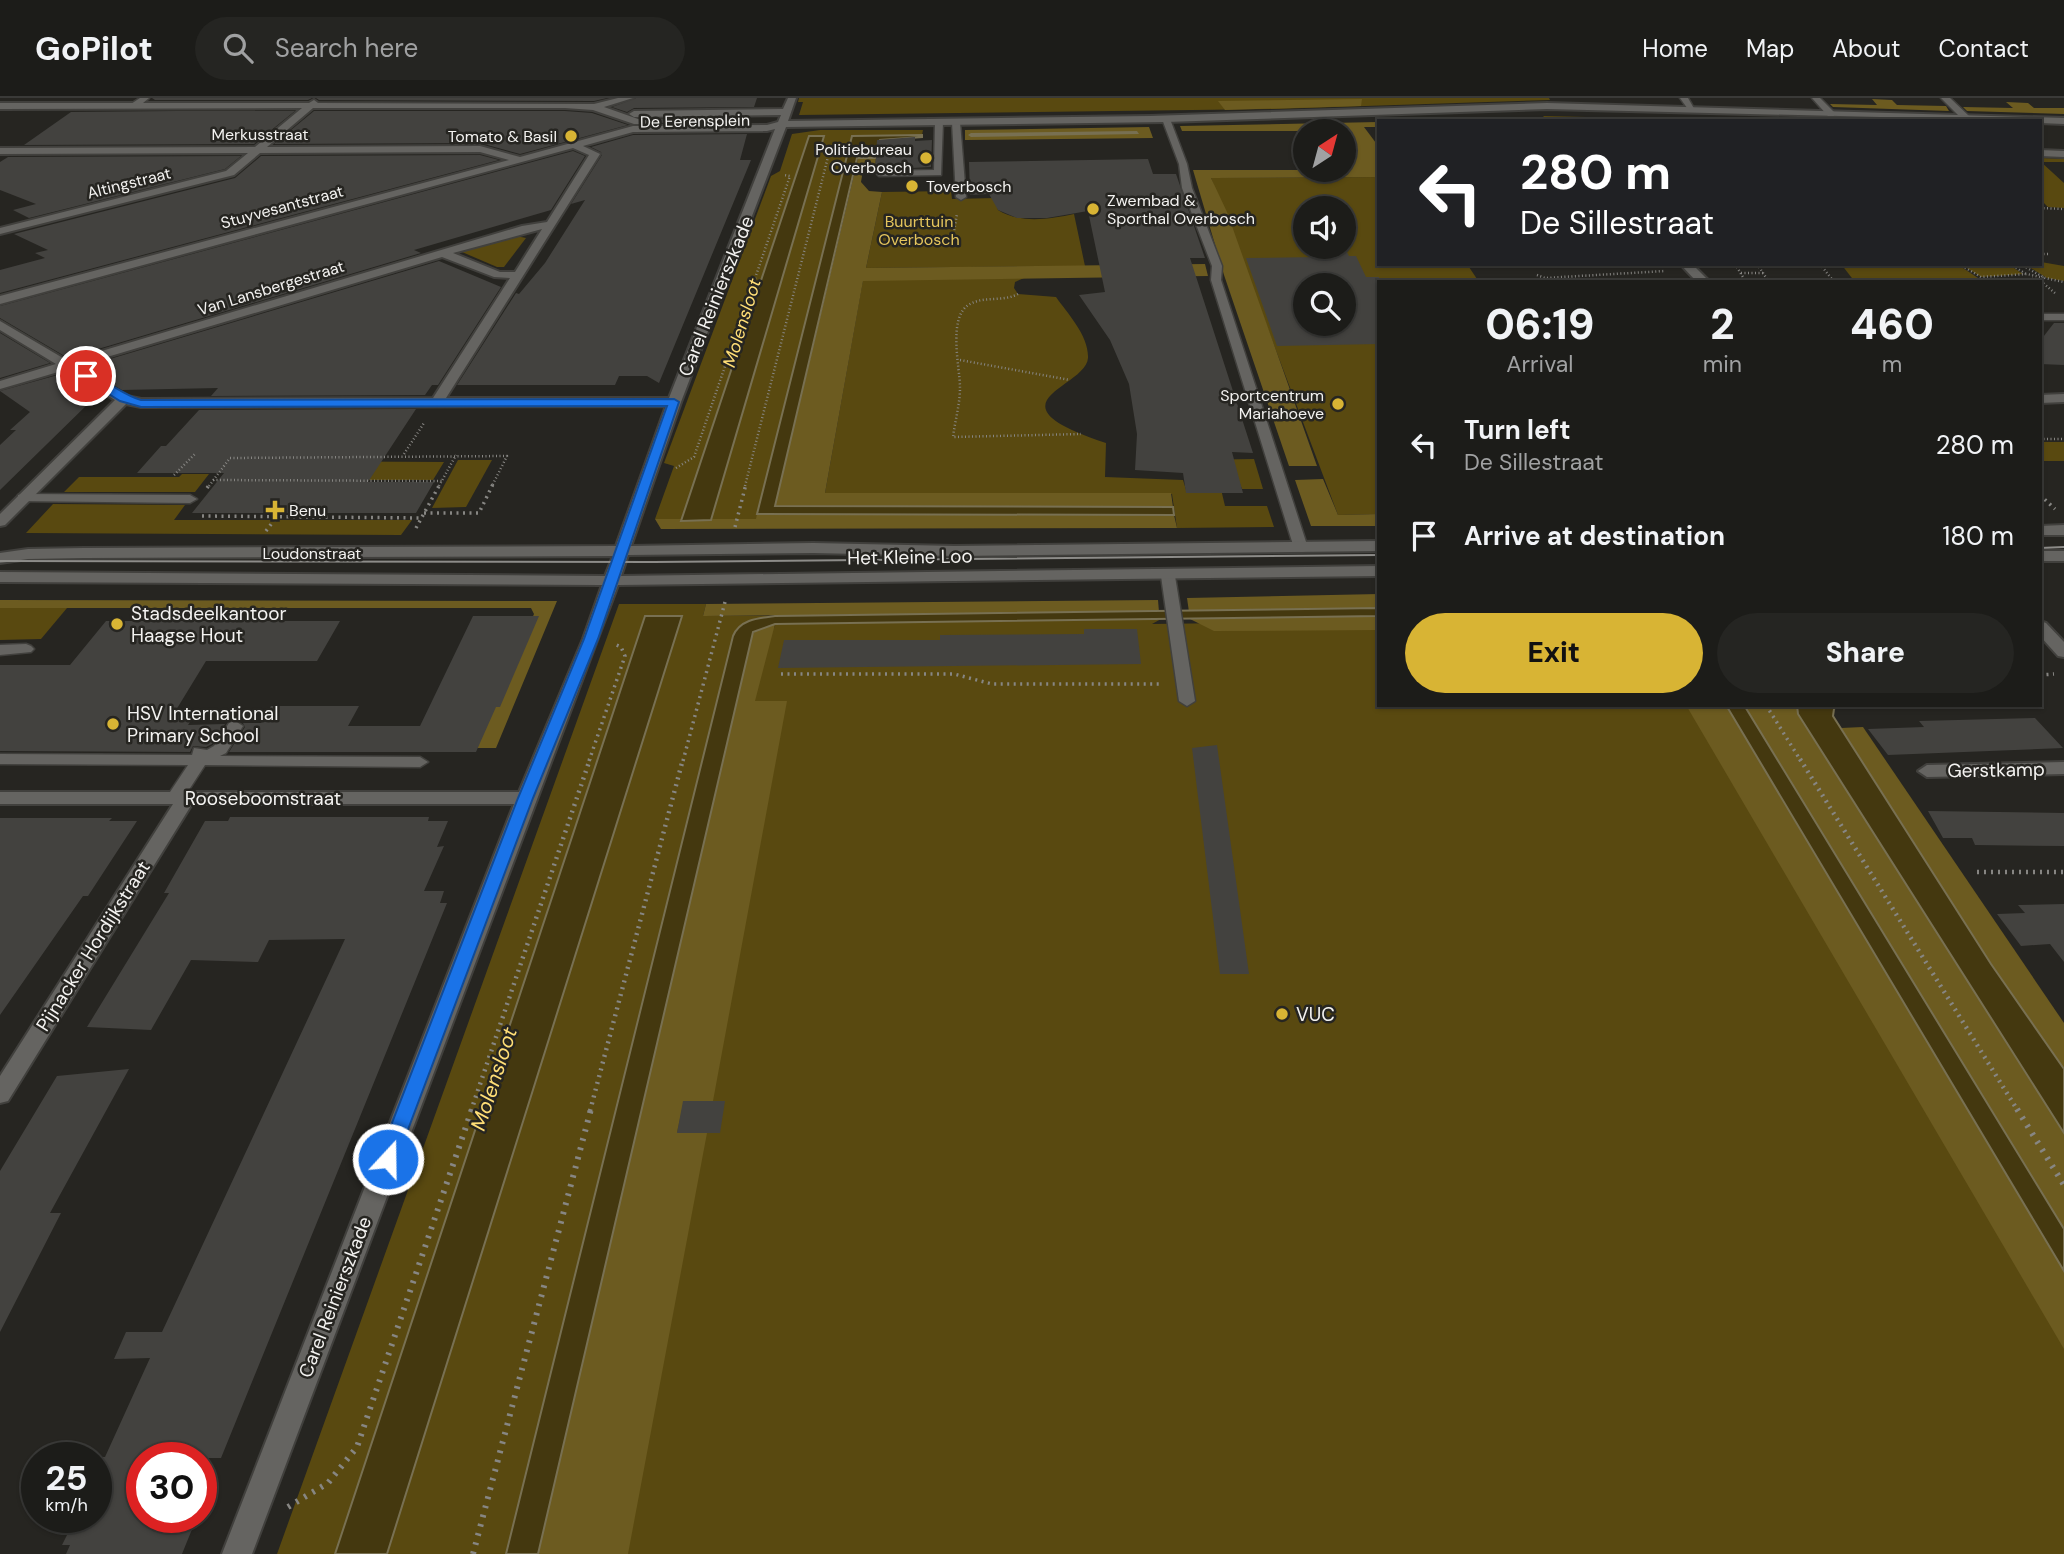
<!DOCTYPE html>
<style>
:root{--surface:#1c1c19;--page:#252522;--text:#f1f3f6;--muted:#a0a1a2;--line:#3a3a38;--accent:#d8b434}
body{margin:0;font-family:"DM Sans",sans-serif;background:var(--page);color:var(--text);height:100vh;display:flex;flex-direction:column;font-size:26px;white-space:nowrap}
*{box-sizing:border-box;margin:0}
p{font-size:23px;color:var(--muted)}
.icon{flex:none;width:38px;height:38px;fill:none;stroke:currentColor;stroke-width:2;stroke-linecap:round;stroke-linejoin:round}
.map{position:relative;flex:1;overflow:hidden}
.panel{position:absolute;left:1377px;top:182px;width:665px;height:427px;display:flex;flex-direction:column;background:var(--surface);border-radius:0px;box-shadow:0 2px 5px #0004,0 0 0 2px var(--line)}
.panel>*{flex:none}
.top-card{position:absolute;left:1377px;top:21px;width:665px;height:147px;border-radius:0px;box-shadow:0 2px 5px #0004,0 0 0 2px var(--line);background:#202124;color:#fff;overflow:hidden}
.needle{width:46px;rotate:36deg}
.tools{position:absolute;left:1293px;top:21px;display:grid;gap:14px}
.tools a{display:grid;place-items:center;width:63px;height:63px;border-radius:50%;background:var(--surface);box-shadow:0 2px 5px #0004,0 0 0 2px var(--line);font-size:35px}
.speed{position:absolute;left:21px;top:1344px;display:flex;gap:14px;font-size:35px;font-weight:700;text-align:center}
.speed>*{display:grid;place-content:center;width:91px;height:91px;border-radius:50%;background:var(--surface);box-shadow:0 2px 5px #0004,0 0 0 2px var(--line);line-height:1}
.speed small{font-size:18px;font-weight:400}
.speed .limit{border:10px solid #d22;background:#fff;color:#111}
.pin{position:absolute;display:grid;place-items:center;width:60px;height:60px;color:#fff;margin:-30px;border:4px solid #fff;border-radius:50%;box-shadow:0 2px 7px #0007}
.me{position:absolute;width:77px;margin:-38px;rotate:21deg;stroke-linejoin:round;filter:drop-shadow(0 0 5px #0008)}
.turn{display:flex;align-items:center;gap:24px;height:147px;padding:0 28px;font-size:32px}
.turn .icon{width:91px;height:91px;stroke-width:2.5}
.turn b{display:block;font-size:49px;line-height:60px}
.eta{display:flex;justify-content:space-evenly;align-items:center;height:119px;text-align:center}
.eta b{font-size:42px;font-weight:800;line-height:49px}
.action{display:flex;gap:14px;margin-top:auto;padding:14px 28px}
.action a{flex:1;height:80px;border-radius:42px;background:var(--accent);color:#111;font-size:28px;font-weight:800;line-height:80px;text-align:center}
.action a+a{background:var(--page);color:var(--text)}
ul{padding:0;list-style:none}
li{display:flex;align-items:center;gap:21px;height:91px;padding:0 28px}
li div{flex:1}
li b{display:block;font-size:26px}
li em{font-style:normal}
header{display:flex;align-items:center;gap:42px;box-sizing:border-box;height:98px;padding:0 35px;background:var(--surface);border-bottom:2px solid var(--line)}
header strong{font-size:33px}
nav{display:flex;gap:38px;margin-inline-start:auto;font-size:24px}
.search{width:490px;height:63px;background:var(--page);display:flex;align-items:center;gap:18px;box-sizing:border-box;padding:0 24px;border-radius:38px;color:var(--muted);font-size:26px}
.map>svg:first-child{display:block}
.green{fill:#594910;fill-rule:evenodd}
.forest{fill:#6c5b20}
.water{fill:#44380f;stroke:#787052;stroke-width:2}
.lines{fill:none;stroke-linecap:round;stroke-linejoin:round}
.stream{fill:#787052;fill-rule:evenodd}
.building{fill:#43423f;fill-rule:evenodd}
.service-casing{stroke:#41403d;stroke-width:3}
.minor-casing{stroke:#41403d;stroke-width:4}
.path-far3{stroke:#878683;stroke-width:2.5;stroke-dasharray:1 2.5;stroke-linecap:butt}
.path-far2{stroke:#878683;stroke-width:3.5;stroke-dasharray:2 4.5;stroke-linecap:butt}
.path-far1{stroke:#878683;stroke-width:4.5;stroke-dasharray:2 5;stroke-linecap:butt}
.path{stroke:#878683;stroke-width:6;stroke-dasharray:2.5 7;stroke-linecap:butt}
.service{fill:#656461;fill-rule:evenodd}
.minor{fill:#656461;fill-rule:evenodd}
.tram{stroke:#8d8c89;stroke-width:2}
.route{fill:#1a73e8;stroke:#114b97;stroke-width:2}
.poi-dot{fill:#d8b434;stroke:#262521;stroke-width:2.5}
.labels{text-anchor:middle;dominant-baseline:central;stroke-width:5;stroke-linejoin:round;paint-order:stroke}
.far-street-label{font-size:16px;fill:#f3f2f0;stroke:#262521}
.far-poi-label{font-size:16px;fill:#f3f2f0;stroke:#262521;text-anchor:end}
.far-park-label{font-size:16px;fill:#e5c55c;stroke:#262521}
.far-water-label{font-size:18px;font-style:italic;fill:#ffde76;stroke:#262521}
.street-label{font-size:19px;fill:#f3f2f0;stroke:#262521}
.poi-label{font-size:19px;fill:#f3f2f0;stroke:#262521;text-anchor:start}
.water-label{font-size:21px;font-style:italic;fill:#ffde76;stroke:#262521}
</style>
<header>
<strong>GoPilot</strong>
<div class="search"><svg class="icon" aria-label="search" viewBox="0 0 24 24"><circle cx="10" cy="10" r="6"/><path d="M15 15l6 6"/></svg>Search here</div>
<nav><a>Home</a><a>Map</a><a>About</a><a>Contact</a></nav>
</header>
<div class="map">
<svg width="2064" height="1456" viewBox="0 0 2064 1456">
<rect width="100%" height="100%" fill="#262521"/>
<g class="green">
<path d="M799 0H1549L1550 2 1274 11 799 17 803 4H798Z"/>
<path d="M1543 18 1761 23H1556L1547 22Z"/>
<path d="M820 32H923L922 37 852 38 757 421 711 422 824 39H809L681 423 655 421 674 368 664 365 771 78 780 73 792 36Z"/>
<path d="M2041 60 2064 61V64H2041L2064 85V110L2048 109 2041 102Z"/>
<path d="M1379 79V166H1467L1479 184H1379V416L1338 417 1211 80ZM1306 110H1344V149H1306ZM1306 187H1344V226H1306Z"/>
<path d="M951 93 952 101 995 100 998 112C1020 126 1050 121 1074 116L1085 168 866 170 882 94Z"/>
<path d="M516 138 526 140 504 169H497L462 154Z"/>
<path d="M2041 164 2064 168V183L2047 180 2024 166H2040Z"/>
<path d="M1841 166H1957L1984 184H1855Z"/>
<path d="M2008 166 2023 176 1981 179 1962 167Z"/>
<path d="M1024 180 1015 184 1014 190 1018 196 1056 199C1068 216 1089 238 1088 260 1086 290 982 304 1106 345L1105 379 1183 382 1187 395H1215L1193 362 1254 361 1263 391H1242L1240 386 1220 387 1225 408H1267L1274 429 1177 430 1172 396 825 395 863 182Z"/>
<rect x="2041" y="344" width="23" height="19"/>
<path d="M458 362H492L466 409 432 410Z"/>
<path d="M235 363 444 364 433 382H220Z"/>
<path d="M182 376H209L195 394H64L79 379H179Z"/>
<path d="M53 406 185 407 174 422H412L401 437 26 435Z"/>
<path d="M619 506H706L703 518H775C759 520 740 521 733 538L506 1456H387L681 518H645L335 1456H277Z"/>
<path d="M0 510H67L41 541 0 542Z"/>
<path d="M1161 521 1152 526 1379 523V607H1707L2064 1225V1456H564L760 530H774L775 526Z"/>
</g>
<g class="forest">
<path d="M1362 1 1361 8 1225 12 1218 3Z"/>
<path d="M1872 1 1892 2 1897 7 1946 8 1949 13 1833 9 1830 6 1877 7Z"/>
<path d="M2006 4 2028 5 2034 10H2064V16L1967 13 1963 9 2013 10Z"/>
<path d="M1378 24 1379 29H1364L1379 49V79L1211 80 1227 114 1317 368H1289L1224 177 1193 72H1344V33H1182L1180 28Z"/>
<path d="M1149 29 1153 40 965 42V32Z"/>
<path d="M858 60H876L875 72H863L861 84 869 93 882 94 866 170 1205 166 1208 178 863 183 825 395H1171L1173 409 775 408Z"/>
<path d="M1323 381 1338 417 1379 416V428H1311L1295 382Z"/>
<path d="M757 416 1174 417 1177 430 661 431 655 421H756Z"/>
<path d="M1379 496V510L1189 514 1187 500Z"/>
<path d="M0 502 557 503 496 650H476L534 516 531 510H0Z"/>
<path d="M1158 502 1159 514 703 518 706 506Z"/>
<path d="M1379 518V532L1214 533 1190 521Z"/>
<path d="M775 526 755 603H787L713 1003H684L677 1034 707 1035 628 1456H538L750 539 758 530Z"/>
<path d="M1686 607H1726L2064 1173V1251Z"/>
<path d="M1744 607H1797L1798 616 2064 1035V1131Z"/>
<path d="M1863 629 2064 925V971L1991 866 1841 630Z"/>
</g>
<g class="water">
<path d="M922 37V39L880 42 876 60H857L775 408 1173 409 1174 417 757 416 852 38Z"/>
<path d="M809 38H824L711 422 681 423Z"/>
<path d="M1379 510V518L775 526 753 534 538 1456H506L733 538C740 521 759 520 775 518Z"/>
<path d="M645 518H682L387 1456H335Z"/>
<path d="M1726 607H1744L2064 1131V1173Z"/>
<path d="M1797 607H1839L1834 611 1833 618 1991 866 2064 971V1035L1798 616Z"/>
</g>
<g class="lines">
<path class="stream" d="M1137 33 1139 36 971 39 968 37 971 35Z"/>
</g>
<g class="building">
<path d="M152 0H312L308 2H155Z"/>
<path d="M316 0H607L594 3 319 2Z"/>
<path d="M636 0H757L754 9 634 10 627 14 612 9Z"/>
<path d="M175 13H295L254 46 24 47 71 14Z"/>
<path d="M314 13H565L592 15 628 27 520 56 480 45 274 46Z"/>
<path d="M751 20 750 24 653 25 652 21Z"/>
<path d="M747 36 740 62H751L659 285 647 278H619L615 287H457L516 195 519 196 545 165 585 102 571 106 602 57 601 54 591 49 633 37Z"/>
<path d="M915 39V43L932 42 931 69 875 72 877 42Z"/>
<path d="M573 53 585 58 551 112 414 152 421 155 68 260 0 220V208Z"/>
<path d="M480 57 499 62 0 195V172L45 160 35 155 48 152 14 136 235 80 261 58Z"/>
<path d="M241 58 225 71 29 120 13 112 36 106 0 92V64L8 59Z"/>
<path d="M1148 61 1153 76H1176L1205 160H1190L1253 355 1232 354 1243 395H1186L1183 375 1135 372 1137 336 1129 286 1110 242 1079 197 1105 194 1088 113 1047 120H1017L998 112 989 96 970 97 969 64Z"/>
<path d="M1346 152 1349 158H1356L1366 179H1379V246L1277 248 1246 160 1318 159 1316 153ZM1306 187H1344V226H1306Z"/>
<path d="M439 163 501 189 438 287H432L425 297 211 298 218 290 122 292 83 269Z"/>
<path d="M2054 225H2064V267L2040 266V243Z"/>
<path d="M0 235 50 265 0 280Z"/>
<path d="M65 275 103 298 93 301 0 392V347L16 332H10L30 314 0 293Z"/>
<path d="M416 311 368 384H434L416 415H192L224 375H137L161 348H166L199 312Z"/>
<path d="M473 518H539L500 609H496L476 654H229L245 629 243 625H261L271 608H359L348 628H420Z"/>
<path d="M106 523H340L317 563H206L173 617H195L188 627 225 626 212 646 206 649 193 648 190 654 0 653V567H70Z"/>
<path d="M1084 531H1137L1141 566 778 570 784 542H940V537L1084 536Z"/>
<path d="M2035 620 2063 650 1888 657 1868 631 1924 629 1919 623Z"/>
<path d="M1217 647 1249 876H1220L1192 650Z"/>
<path d="M1928 713 2064 715V748L1975 747 1972 740H1943Z"/>
<path d="M230 719H429L428 723H448L437 749 444 748 424 793H444L440 805H447L221 1360H142V1419H197L182 1456H66L70 1447H62L75 1421 96 1419V1359H105L150 1260 114 1261 126 1234H162L345 841 269 842 258 864 191 862 151 932 87 929 169 795H164L205 723H228Z"/>
<path d="M0 720H112L109 723H137L88 798H83L0 917Z"/>
<path d="M2064 806V864L2050 846 2021 848 1997 816 2025 815 2018 807Z"/>
<path d="M129 971 50 1115H61L0 1234V1073L57 978Z"/>
<path d="M683 1003H725L720 1035H677Z"/>
</g>
<g class="lines">
<defs>
<g id="service">
<path d="M140 0H149L137 10H131V6Z"/>
<path d="M1680 0H1688L1696 14H1690Z"/>
<path d="M1812 0H1820L1834 14V18H1828Z"/>
<path d="M1941 0H1950L1969 18V22H1963Z"/>
<path d="M1166 18 1170 21 1187 66 1192 90 1222 168 1221 182 1308 450 1306 453 1301 454 1294 450 1211 182 1212 168 1182 90 1179 66 1162 21Z"/>
<path d="M939 21 943 24 941 77 879 78 877 76 882 73 934 72 935 24Z"/>
<path d="M956 21 960 24 966 99 961 102 956 99 952 24Z"/>
<rect x="2040" y="216" width="24" height="6"/>
<path d="M23 396 190 397 197 401 190 405 18 403V397Z"/>
<path d="M1168 474 1175 478 1195 603 1187 608 1179 603 1161 478Z"/>
<path d="M26 546 31 548 34 551 31 554 0 557V547Z"/>
<path d="M235 623 243 628 226 655 220 658 420 659 428 664 420 669 205 667 181 704 175 705 166 700 188 667 0 666V656L192 657 194 650 207 652 214 648 229 625Z"/>
</g>
<g id="minor">
<path d="M618 0H633L604 9 638 21 650 22V26H634L593 12 565 10H313L267 49 480 48 520 59 633 28 767 27 778 24 781 17 634 19 629 16 634 13 783 11 788 0H796L788 23 1150 18 1547 5 2064 20V26L2040 25V23L1547 11 1166 24 786 29 681 304 631 448 813 445 955 448 1379 443V453L955 458 813 455 628 457 621 478 1379 468V478L618 487 252 1456H222L514 706H192L8 1003 0 1005V978L173 706H0V694H519L583 541 602 487 0 484V474L605 478 613 458 84 460 28 461 0 465V455L28 451 84 450 616 448 666 308 141 309 126 306 5 427 0 428V416L115 302 65 272 0 291V283L56 266 0 232V223L68 263 522 128 547 124 589 57 573 50 0 206V198L509 62 480 54 260 55 234 77 0 136V130L226 73 248 55 0 56V50L255 49 302 10 0 11V5H309L314 2 318 5 594 6ZM775 31 669 300H446L600 56 583 48 633 34 767 33ZM542 131 515 174H500L453 155ZM442 159 494 179 510 180 433 300 141 301 127 298 77 268Z"/>
<path d="M2040 52 2064 53V59L2040 58Z"/>
<path d="M1680 166H1692L1710 184H1697Z"/>
<path d="M2064 296V304L2040 305V297Z"/>
<path d="M2064 427V437H2040V428Z"/>
<rect x="2040" y="453" width="24" height="10"/>
<path d="M2040 523 2046 525 2064 544V559L2058 558 2040 538Z"/>
<path d="M2064 664V676L1927 679 1918 673 1927 667Z"/>
</g>
</defs>
<use href="#service" class="service-casing"/>
<use href="#minor" class="minor-casing"/>
<g class="path-far3">
<path d="M2040 110 2064 111"/>
<path d="M953 139 957 116"/>
<path d="M2040 156H2048"/>
<path d="M1735 166 1746 184"/>
<path d="M1757 166 1769 184"/>
<path d="M1820 166 1834 184"/>
<path d="M1959 166 1981 179 2027 176 2045 180"/>
<path d="M2010 166 2026 176"/>
<path d="M2020 166 2045 180 2064 184"/>
<path d="M1741 175H1763"/>
<path d="M1537 177 1545 180 1665 173"/>
<path d="M2038 181 2055 195"/>
<path d="M1983 183 2035 181"/>
<path d="M1018 196C1003 204 984 198 970 206 947 218 960 269 960 290 960 306 955 323 953 339L1081 336"/>
<path d="M960 262 1070 282"/>
<path d="M2040 341H2064"/>
<path d="M404 356 424 325"/>
<path d="M676 370 694 359 790 78 784 77"/>
<path d="M174 377 195 356"/>
<path d="M213 382 442 383"/>
<path d="M209 388 230 360 507 358 492 388"/>
<path d="M439 388 456 357"/>
<path d="M745 388 831 47"/>
</g>
<g class="path-far2">
<path d="M207 390 210 386"/>
<path d="M2040 397 2055 411"/>
<path d="M424 415H479L493 386"/>
<path d="M202 418 422 420"/>
<path d="M735 429 746 386"/>
<path d="M416 430 440 386"/>
<path d="M266 433 278 417"/>
<path d="M781 576H954L992 586H1159"/>
<path d="M2040 577 2054 576"/>
<path d="M1766 607 1801 663"/>
<path d="M589 663 625 558 621 549 614 546"/>
<path d="M683 663 725 504"/>
</g>
<g class="path-far1">
<path d="M1800 661 2018 1013"/>
<path d="M1977 774H2064"/>
<path d="M471 1013 590 661"/>
<path d="M590 1013 683 661"/>
</g>
<g class="path">
<path d="M2017 1011 2064 1087"/>
<path d="M288 1409 328 1385 357 1349 472 1011"/>
<path d="M473 1456 591 1011"/>
</g>
<use href="#service" class="service"/>
<use href="#minor" class="minor"/>
<g class="tram">
<path d="M2040 450 2064 449"/>
<path d="M0 463 654 464 1379 457"/>
</g>
</g>
<path class="route" d="M83 276C98 275 123 298 141 302L674 301 679 304 598 541 533 700 395 1066 388 1068 381 1066 378 1061 518 700 584 541 667 308 141 309 120 303 83 280Z"/>
<g class="poi-dot">
<circle cx="571" cy="38" r="7"/>
<circle cx="926" cy="60" r="7"/>
<circle cx="912" cy="88" r="7"/>
<circle cx="1093" cy="111" r="7"/>
<circle cx="1338" cy="306" r="7"/>
<path d="M271.5 401.5h7v7h7v7h-7v7h-7v-7h-7v-7h7z"/>
<circle cx="117" cy="526" r="7"/>
<circle cx="113" cy="626" r="7"/>
<circle cx="1282" cy="916" r="7"/>
</g>
<g class="labels">
<g class="far-street-label">
<text transform="translate(695 23) rotate(-1)">De Eerensplein</text>
<text x="260" y="36">Merkusstraat</text>
<text transform="translate(129 85) rotate(-14)">Altingstraat</text>
<text transform="translate(282 109) rotate(-15)">Stuyvesantstraat</text>
<text transform="translate(271 190) rotate(-17)">Van Lansbergestraat</text>
<text x="312" y="455">Loudonstraat</text>
</g>
<g class="far-poi-label">
<text x="557" y="38">Tomato &amp; Basil</text>
<text x="912" y="51">Politiebureau<tspan x="912" dy="18">Overbosch</tspan></text>
<text x="926" y="88" text-anchor="start">Toverbosch</text>
<text x="1107" y="102" text-anchor="start">Zwembad &amp;<tspan x="1107" dy="18">Sporthal Overbosch</tspan></text>
<text x="1324" y="297">Sportcentrum<tspan x="1324" dy="18">Mariahoeve</tspan></text>
<text x="289" y="412" text-anchor="start">Benu</text>
</g>
<g class="far-park-label">
<text x="919" y="123">Buurttuin<tspan x="919" dy="18">Overbosch</tspan></text>
</g>
<g class="far-water-label">
<text transform="translate(742 225) rotate(-73)">Molensloot</text>
</g>
<g class="street-label">
<text transform="translate(716 198) rotate(-68)">Carel Reinierszkade</text>
<text transform="translate(910 459) rotate(-1)">Het Kleine Loo</text>
<text transform="translate(1996 672) rotate(-1)">Gerstkamp</text>
<text x="263" y="700">Rooseboomstraat</text>
<text transform="translate(93 848) rotate(-58)">Pijnacker Hordijkstraat</text>
<text transform="translate(335 1199) rotate(-69)">Carel Reinierszkade</text>
</g>
<g class="poi-label">
<text x="131" y="515">Stadsdeelkantoor<tspan x="131" dy="22">Haagse Hout</tspan></text>
<text x="127" y="615">HSV International<tspan x="127" dy="22">Primary School</tspan></text>
<text x="1296" y="916">VUC</text>
</g>
<g class="water-label">
<text transform="translate(494 981) rotate(-72)">Molensloot</text>
</g>
</g>
</svg>
<div class="tools">
<a><svg class="needle" viewBox="-14 -14 28 28"><path d="M0-13l5 13h-10z" fill="#e53935"/><path d="M0 13l5-13h-10z" fill="#a0a1a2"/></svg></a>
<a><svg class="icon" aria-label="sound" viewBox="0 0 24 24"><path d="M4 9h4l5-4v14l-5-4H4zM17 9q2 3 0 6"/></svg></a>
<a><svg class="icon" aria-label="search" viewBox="0 0 24 24"><circle cx="10" cy="10" r="6"/><path d="M15 15l6 6"/></svg></a>
</div>
<div class="speed"><div>25<small>km/h</small></div><div class="limit">30</div></div>
<div class="pin" style="left:86px;top:278px;background:#d93025"><svg class="icon" aria-label="arrive" viewBox="0 0 24 24"><path d="M6 21V4h12l-3 4 3 4H6"/></svg></div>
<svg class="me" style="left:388px;top:1061px" viewBox="-20 -20 40 40"><circle r="17" fill="#1a73e8" stroke="#fff" stroke-width="3"/><path d="M0-11L8 9 0 5-8 9z" fill="#fff"/></svg>
<div class="top-card">
<div class="turn"><svg class="icon" aria-label="left" viewBox="0 0 24 24"><path d="M17 20v-9H6M10 6l-5 5 5 5"/></svg><div><b>280 m</b>De Sillestraat</div></div>
</div>
<section class="panel">
<div class="eta">
<div><b>06:19</b><p>Arrival</p></div>
<div><b>2</b><p>min</p></div>
<div><b>460</b><p>m</p></div>
</div>
<ul>
<li><svg class="icon" aria-label="left" viewBox="0 0 24 24"><path d="M17 20v-9H6M10 6l-5 5 5 5"/></svg><div><b>Turn left</b><p>De Sillestraat</p></div><em>280 m</em></li>
<li><svg class="icon" aria-label="arrive" viewBox="0 0 24 24"><path d="M6 21V4h12l-3 4 3 4H6"/></svg><div><b>Arrive at destination</b></div><em>180 m</em></li>
</ul>
<div class="action"><a>Exit</a><a>Share</a></div>
</section>
</div>
